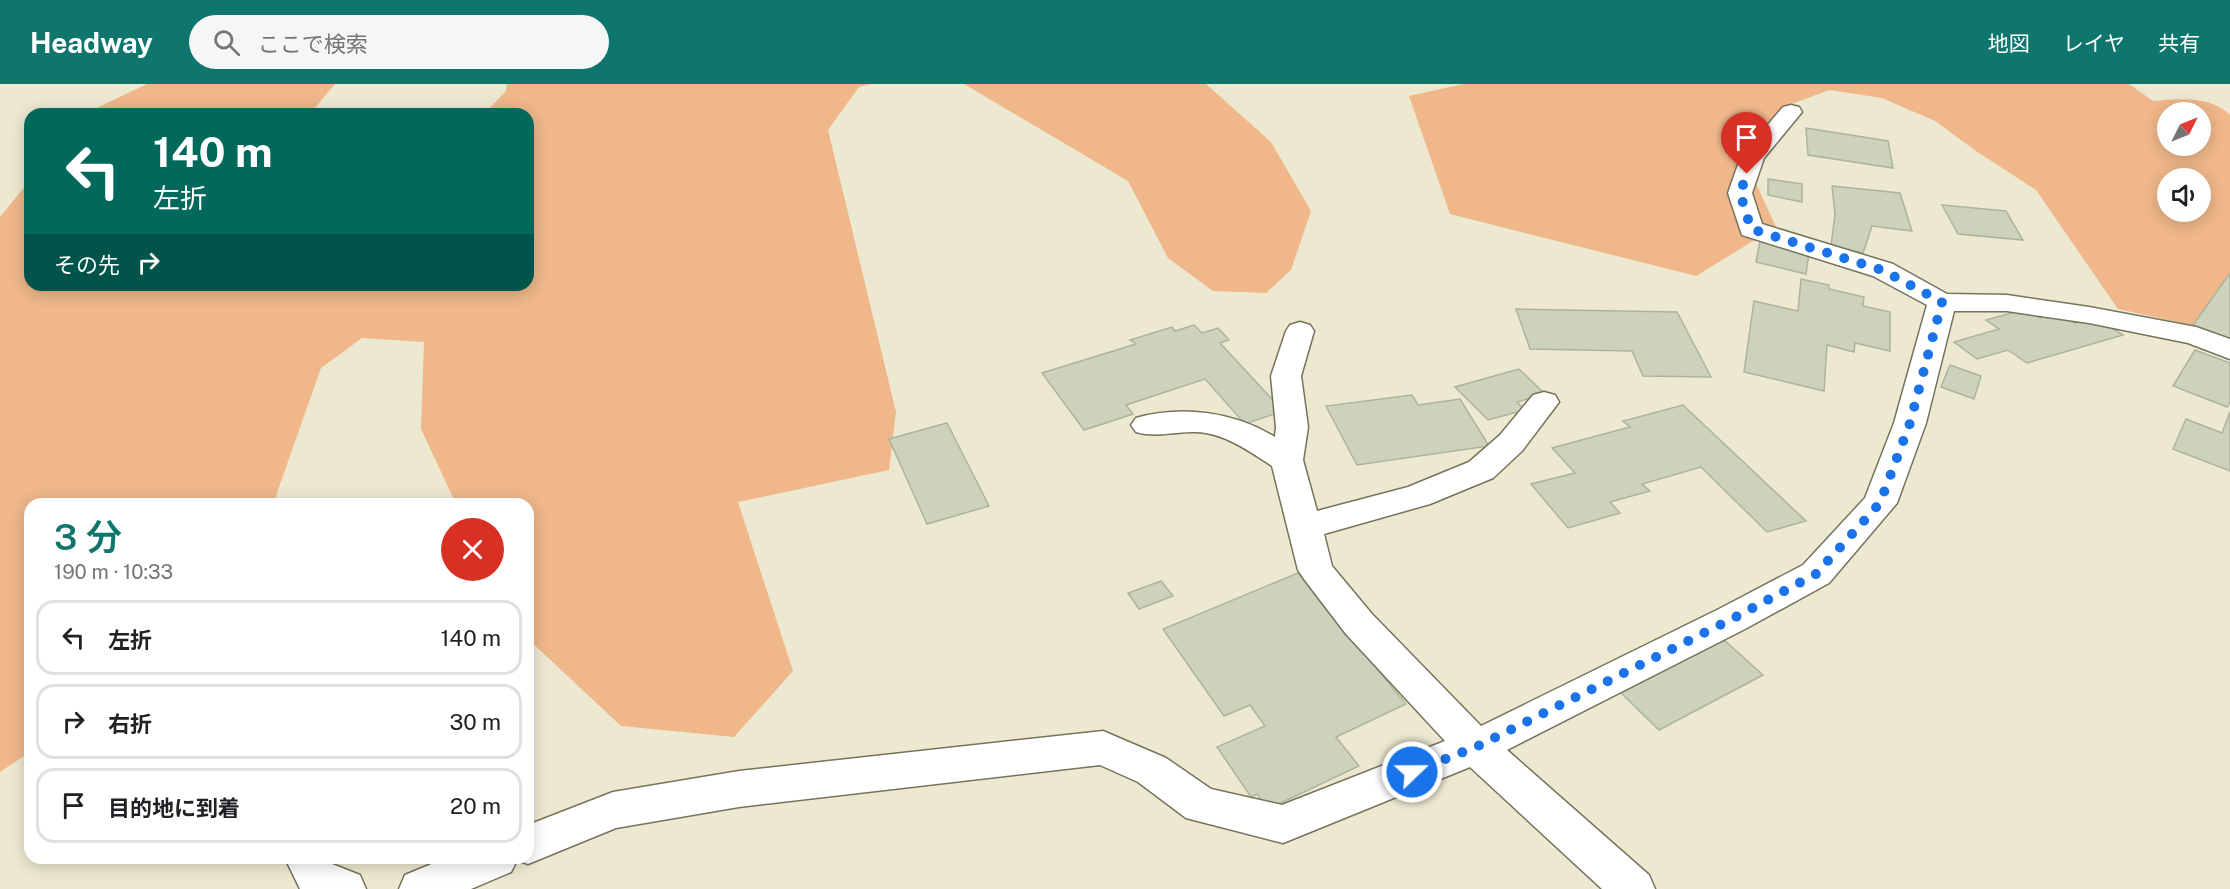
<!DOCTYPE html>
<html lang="ja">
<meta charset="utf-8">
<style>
:root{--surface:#fff;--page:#f6f6f6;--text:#202124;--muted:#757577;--line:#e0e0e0;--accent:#0f766e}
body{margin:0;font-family:"Public Sans","Noto Sans JP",sans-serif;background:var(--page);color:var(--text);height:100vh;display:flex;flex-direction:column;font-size:22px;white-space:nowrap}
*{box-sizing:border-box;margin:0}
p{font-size:20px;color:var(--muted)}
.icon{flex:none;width:33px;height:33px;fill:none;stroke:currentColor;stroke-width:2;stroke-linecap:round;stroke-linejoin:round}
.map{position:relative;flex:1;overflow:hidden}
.sheet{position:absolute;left:24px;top:414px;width:510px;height:366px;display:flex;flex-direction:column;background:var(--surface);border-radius:18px;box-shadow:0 3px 15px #0003}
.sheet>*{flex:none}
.banner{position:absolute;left:24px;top:24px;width:510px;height:183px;border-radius:18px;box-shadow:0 3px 15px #0003;background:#00695c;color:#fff;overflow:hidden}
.needle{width:39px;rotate:47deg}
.fabs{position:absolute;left:2157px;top:18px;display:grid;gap:12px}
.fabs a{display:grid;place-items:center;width:54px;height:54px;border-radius:50%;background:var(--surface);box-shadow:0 3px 15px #0003;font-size:30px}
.pin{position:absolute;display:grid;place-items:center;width:51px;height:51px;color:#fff;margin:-62px -26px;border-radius:50% 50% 50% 0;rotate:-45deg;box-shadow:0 0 6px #0007}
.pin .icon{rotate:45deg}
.me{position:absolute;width:66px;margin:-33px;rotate:68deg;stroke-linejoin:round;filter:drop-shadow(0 0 4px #0008)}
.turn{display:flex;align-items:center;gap:21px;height:126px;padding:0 30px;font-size:27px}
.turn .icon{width:78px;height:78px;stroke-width:2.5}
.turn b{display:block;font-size:42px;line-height:51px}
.then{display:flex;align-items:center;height:57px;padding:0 30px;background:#0003;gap:12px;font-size:22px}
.round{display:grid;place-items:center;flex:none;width:63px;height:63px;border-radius:32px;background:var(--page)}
.summary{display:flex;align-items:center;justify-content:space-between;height:102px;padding:0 30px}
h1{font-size:36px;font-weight:600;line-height:45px;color:var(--accent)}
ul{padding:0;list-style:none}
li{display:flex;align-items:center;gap:18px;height:75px;margin:0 12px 9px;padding:0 18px;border:3px solid var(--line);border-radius:18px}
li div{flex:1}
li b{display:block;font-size:22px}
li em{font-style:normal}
header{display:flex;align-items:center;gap:36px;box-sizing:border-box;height:84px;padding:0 30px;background:var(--accent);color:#fff}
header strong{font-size:28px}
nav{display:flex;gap:33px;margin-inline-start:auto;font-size:21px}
.search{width:420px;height:54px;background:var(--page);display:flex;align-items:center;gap:15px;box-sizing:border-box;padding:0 21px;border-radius:33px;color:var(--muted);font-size:22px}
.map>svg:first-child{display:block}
.green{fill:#efb78a;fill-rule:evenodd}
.building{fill:#ccd2bb;stroke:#adb39d;stroke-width:1.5}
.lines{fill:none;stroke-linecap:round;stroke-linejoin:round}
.street-casing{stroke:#76735d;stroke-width:3}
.street{fill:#fff;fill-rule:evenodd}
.route{stroke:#1a73e8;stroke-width:10;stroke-dasharray:0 18}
</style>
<header>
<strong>Headway</strong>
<div class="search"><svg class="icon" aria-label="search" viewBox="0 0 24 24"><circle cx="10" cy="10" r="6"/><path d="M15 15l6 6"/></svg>ここで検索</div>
<nav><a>地図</a><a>レイヤ</a><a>共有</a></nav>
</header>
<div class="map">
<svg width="2230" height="805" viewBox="0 0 2230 805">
<rect width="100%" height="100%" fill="#ede9d1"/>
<g class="green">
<path d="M147 0H335L310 30H84Z"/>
<path d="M507 0H870L859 3 828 46 896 328 889 386 738 418 793 587 734 653 621 642 528 555V420H456L421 345 424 258 362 254 321 284 273 420H30V668L0 688V133L30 96V201H528V30H484L506 7Z"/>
<path d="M964 0H1206L1271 58 1311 127 1291 186 1266 209 1213 207 1168 174 1128 97Z"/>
<path d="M1463 0H2129L2153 17C2178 15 2210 11 2230 31V247L2205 244 2118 225 2036 106 1976 67 1935 37 1882 14 1829 6 1792 20 1738 60 1776 143 1696 192 1450 130 1409 12ZM2168 28H2200V62H2168ZM2168 94H2200V128H2168Z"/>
</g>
<g class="building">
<path d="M1806 44 1888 57 1893 84 1808 71Z"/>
<path d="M1768 95 1802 100V118L1768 111Z"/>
<path d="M1832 102 1900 109 1912 147 1872 142 1863 169 1831 162 1835 130Z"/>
<path d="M1942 121 2006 127 2023 156 1958 150Z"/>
<path d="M1760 157 1809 169 1806 190 1756 178Z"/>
<path d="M2230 189V259L2191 244Z"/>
<path d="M1801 195 1829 201V205L1864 213 1863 222 1890 228V267L1855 259 1854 268 1827 261 1824 307 1744 288 1754 217 1798 227Z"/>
<path d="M1516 225 1677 228 1711 293 1643 292 1632 267 1530 265Z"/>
<path d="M2026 225 2040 234 2058 228 2075 239 2096 234 2123 251 2027 279 2008 266 1977 275 1954 258 1999 245 1986 236Z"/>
<path d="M1194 241 1202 249 1218 244 1229 256 1220 259 1283 327 1245 340 1205 295 1126 321 1133 330 1084 346 1042 289 1136 260 1130 256 1172 243 1175 247Z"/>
<path d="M2195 266 2230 279V318L2227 323 2173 302Z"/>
<path d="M1950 281 1981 292 1974 315 1941 303Z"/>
<path d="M1519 285 1545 310 1517 318 1525 326 1488 336 1455 303Z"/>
<path d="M1412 311 1418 321 1460 315 1489 362 1357 381 1326 322Z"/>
<path d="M1683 321 1806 437 1767 448 1701 383 1642 400 1650 407 1610 418 1620 429 1568 444 1531 400 1575 389 1552 364 1630 343 1623 337Z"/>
<path d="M2230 328V387L2173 365 2186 335 2222 349Z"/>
<path d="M947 339 989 422 927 440 889 355Z"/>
<path d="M1298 489 1406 620 1336 653 1359 682 1268 725 1257 710 1251 713 1217 663 1265 642 1250 621 1224 632 1163 545Z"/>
<path d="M1161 497 1173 512 1139 525 1128 509Z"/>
<path d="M1722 554 1763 591 1659 646 1618 606Z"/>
</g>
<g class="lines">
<defs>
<g id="street">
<path d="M1791 21 1799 23 1802 28 1764 74 1752 109 1762 140 1893 180 1947 210 2007 211 2089 223 2196 243 2230 255V275L2188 259 2089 239 2007 227H1954L1926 339 1897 419 1829 499 1745 545 1507 666 1649 791 1655 805H1602L1470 683 1283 759 1186 734 1138 698 1100 681 739 723 616 744 528 780 517 776 511 788 471 805H399L405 791 446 774H528V741L613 708 739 687 1103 647 1166 674 1211 705 1282 721 1445 657 1346 550 1304 495 1298 486 1272 382C1251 368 1222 348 1196 348 1176 347 1156 354 1136 348L1131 341 1136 334C1182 321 1234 328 1275 353L1276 343 1271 292 1286 247 1290 241 1300 238 1310 241 1314 247 1301 292 1308 343 1303 376 1317 427 1408 403 1469 378 1500 351 1533 311 1544 308 1555 311 1559 318 1522 367 1493 394 1430 420 1324 450 1332 482 1372 530 1481 642 1719 525 1803 481 1865 414 1894 339 1927 221 1873 192 1742 151 1728 109 1741 72 1783 23Z"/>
<path d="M285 774H329L332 780 360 791 366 805H300Z"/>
</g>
</defs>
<use href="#street" class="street-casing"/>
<use href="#street" class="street"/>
</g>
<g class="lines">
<path class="route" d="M1412 688 1476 663 1732 535 1816 490 1880 419 1910 339 1942 218 1882 186 1751 145 1740 109 1747 90"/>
</g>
</svg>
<div class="fabs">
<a><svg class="needle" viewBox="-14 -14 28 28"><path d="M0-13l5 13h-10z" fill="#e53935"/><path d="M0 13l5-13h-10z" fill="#757577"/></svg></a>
<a><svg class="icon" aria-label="sound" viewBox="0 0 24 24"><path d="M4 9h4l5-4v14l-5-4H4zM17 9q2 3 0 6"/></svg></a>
</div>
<div class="pin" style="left:1747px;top:90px;background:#d93025"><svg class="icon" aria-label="arrive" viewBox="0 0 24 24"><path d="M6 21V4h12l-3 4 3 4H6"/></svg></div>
<svg class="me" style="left:1412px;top:688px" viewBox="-20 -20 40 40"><circle r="17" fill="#1a73e8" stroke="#fff" stroke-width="3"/><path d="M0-11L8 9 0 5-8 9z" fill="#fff"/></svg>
<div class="banner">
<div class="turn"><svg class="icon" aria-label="left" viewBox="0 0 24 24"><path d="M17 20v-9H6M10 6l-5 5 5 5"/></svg><div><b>140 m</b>左折</div></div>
<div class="then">その先<svg class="icon" aria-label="right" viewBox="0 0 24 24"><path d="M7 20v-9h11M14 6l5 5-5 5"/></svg></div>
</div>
<section class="sheet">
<div class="summary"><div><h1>3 分</h1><p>190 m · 10:33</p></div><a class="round" style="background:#d93025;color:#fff"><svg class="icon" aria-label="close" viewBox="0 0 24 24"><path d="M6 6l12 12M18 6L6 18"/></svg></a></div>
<ul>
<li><svg class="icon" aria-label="left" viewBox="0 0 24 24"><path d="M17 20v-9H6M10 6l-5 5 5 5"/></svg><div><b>左折</b></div><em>140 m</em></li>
<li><svg class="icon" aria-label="right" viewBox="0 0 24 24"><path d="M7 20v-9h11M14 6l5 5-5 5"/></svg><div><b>右折</b></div><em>30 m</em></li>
<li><svg class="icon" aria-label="arrive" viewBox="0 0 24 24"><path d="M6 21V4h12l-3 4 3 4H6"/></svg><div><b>目的地に到着</b></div><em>20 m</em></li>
</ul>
</section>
</div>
